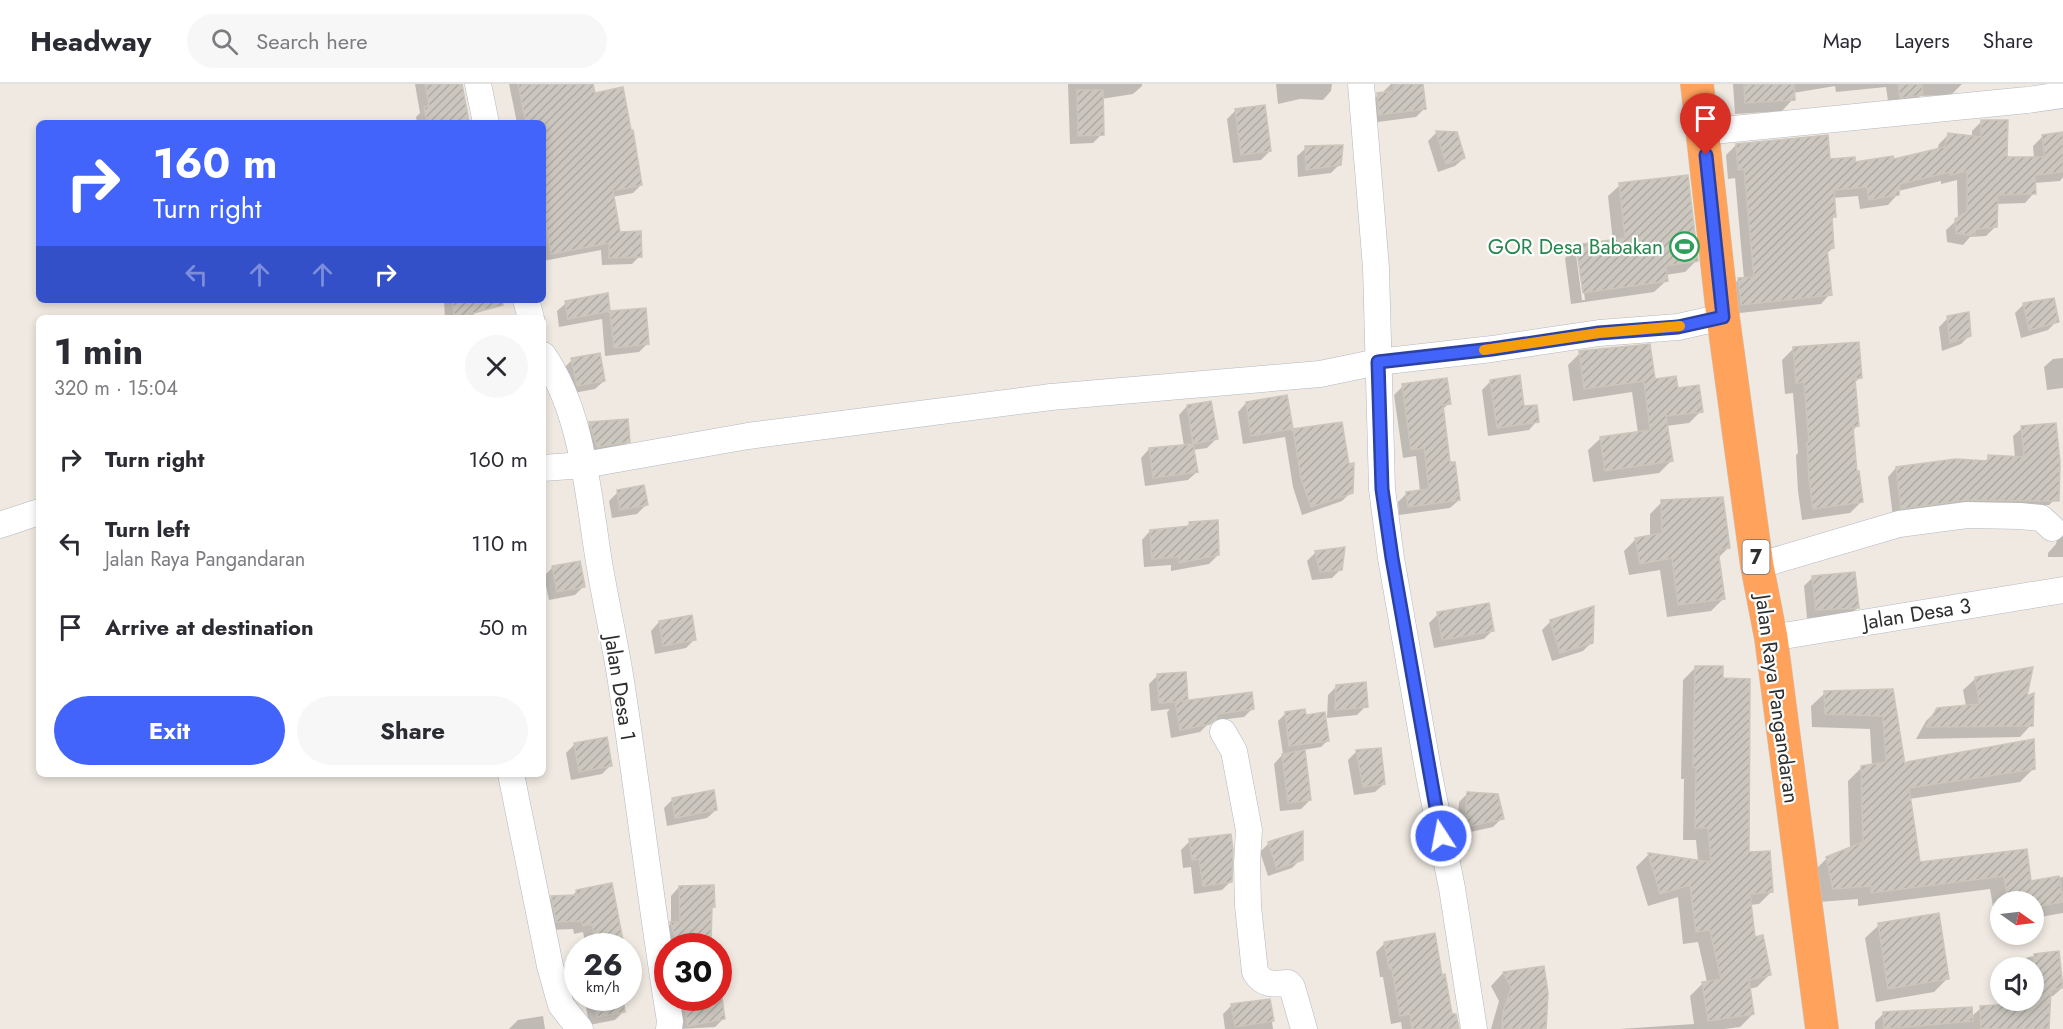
<!DOCTYPE html>
<meta charset="utf-8">
<style>
:root{--surface:#fff;--page:#f7f7f7;--text:#2b2b33;--muted:#7c7c81;--line:#e1e1e2;--accent:#4264fb}
body{margin:0;font-family:Jost,sans-serif;background:var(--page);color:var(--text);height:100vh;display:flex;flex-direction:column;font-size:22px;white-space:nowrap}
*{box-sizing:border-box;margin:0}
p{font-size:20px;color:var(--muted)}
.icon{flex:none;width:33px;height:33px;fill:none;stroke:currentColor;stroke-width:2;stroke-linecap:round;stroke-linejoin:round}
.map{position:relative;flex:1;overflow:hidden}
.panel{position:absolute;left:36px;top:231px;width:510px;height:462px;display:flex;flex-direction:column;background:var(--surface);border-radius:9px;box-shadow:0 3px 9px #0003}
.panel>*{flex:none}
.hud{position:absolute;left:36px;top:36px;width:510px;height:183px;border-radius:9px;box-shadow:0 3px 9px #0003;background:#4264fb;color:#fff;overflow:hidden}
.needle{width:39px;rotate:104deg}
.buttons{position:absolute;left:1990px;top:807px;display:grid;gap:12px}
.buttons a{display:grid;place-items:center;width:54px;height:54px;border-radius:50%;background:var(--surface);box-shadow:0 3px 9px #0003;font-size:30px}
.speed{position:absolute;left:564px;top:849px;display:flex;gap:12px;font-size:30px;font-weight:700;text-align:center}
.speed>*{display:grid;place-content:center;width:78px;height:78px;border-radius:50%;background:var(--surface);box-shadow:0 3px 9px #0003;line-height:1}
.speed small{font-size:15px;font-weight:400}
.speed .limit{border:9px solid #d22;background:#fff;color:#111}
.pin{position:absolute;display:grid;place-items:center;width:51px;height:51px;color:#fff;margin:-62px -26px;border-radius:50% 50% 50% 0;rotate:-45deg;box-shadow:0 0 6px #0007}
.pin .icon{rotate:45deg}
.me{position:absolute;width:66px;margin:-33px;rotate:349deg;stroke-linejoin:round;filter:drop-shadow(0 0 4px #0008)}
.turn{display:flex;align-items:center;gap:21px;height:126px;padding:0 18px;font-size:27px}
.turn .icon{width:78px;height:78px;stroke-width:2.5}
.turn b{display:block;font-size:42px;line-height:51px}
.lanes{display:flex;align-items:center;height:57px;padding:0 18px;background:#0003;justify-content:center;gap:30px;direction:ltr}
.lanes .off{opacity:.35}
.round{display:grid;place-items:center;flex:none;width:63px;height:63px;border-radius:32px;background:var(--page)}
.headline{display:flex;align-items:center;justify-content:space-between;height:102px;padding:0 18px}
h1{font-size:36px;font-weight:700;line-height:45px}
.action{display:flex;gap:12px;margin-top:auto;padding:12px 18px}
.action a{flex:1;height:69px;border-radius:36px;background:var(--accent);color:#fff;font-size:24px;font-weight:700;line-height:69px;text-align:center}
.action a+a{background:var(--page);color:var(--text)}
ul{padding:0;list-style:none}
li{display:flex;align-items:center;gap:18px;height:84px;padding:0 18px}
li div{flex:1}
li b{display:block;font-size:22px}
li em{font-style:normal}
header{display:flex;align-items:center;gap:36px;box-sizing:border-box;height:84px;padding:0 30px;background:var(--surface);border-bottom:2px solid var(--line)}
header strong{font-size:28px}
nav{display:flex;gap:33px;margin-inline-start:auto;font-size:21px}
.search{width:420px;height:54px;background:var(--page);display:flex;align-items:center;gap:15px;box-sizing:border-box;padding:0 21px;border-radius:33px;color:var(--muted);font-size:22px}
.map>svg:first-child{display:block}
.shadow{fill:#0003;fill-rule:evenodd}
.building{fill:url(#building-hatch);stroke:#cbc5ba;stroke-width:1.5}
.lines{fill:none;stroke-linecap:round;stroke-linejoin:round}
.minor-casing{stroke:#b4b7c1;stroke-width:27}
.highway-casing{stroke:#c9c9c9;stroke-width:34}
.minor{stroke:#fff;stroke-width:26}
.highway{stroke:#ffa35c;stroke-width:33}
.route-casing{stroke:#2b41a3;stroke-width:15}
.route{stroke:#4264fb;stroke-width:10}
.slow{stroke:#f59e0b;stroke-width:10}
.labels{text-anchor:middle;dominant-baseline:central;stroke-width:4.5;stroke-linejoin:round;paint-order:stroke}
.shield{fill:#fff;stroke:#6d6d6d;stroke-width:1.5}
.shield-label{font-size:20px;font-weight:bold;fill:#2e2e2e}
.leisure-label{font-size:21px;fill:#27864d;stroke:#fff;text-anchor:end}
.street-label{font-size:21px;fill:#2e2e2e;stroke:#fff}
</style>
<header>
<strong>Headway</strong>
<div class="search"><svg class="icon" aria-label="search" viewBox="0 0 24 24"><circle cx="10" cy="10" r="6"/><path d="M15 15l6 6"/></svg>Search here</div>
<nav><a>Map</a><a>Layers</a><a>Share</a></nav>
</header>
<div class="map">
<svg width="2063" height="945" viewBox="0 0 2063 945">
<defs>
<pattern id="building-hatch" width="6" height="6" patternUnits="userSpaceOnUse" patternTransform="scale(1.5)"><rect width="6" height="6" fill="#cbc7bf"/><path d="M-1 1l2-2M0 6l6-6M5 7l2-2" fill="none" stroke="#afaba4"/></pattern>
</defs>
<rect width="100%" height="100%" fill="#efe9e1"/>
<g class="shadow">
<path d="M415 0H462L468 39H417L416 33 420 29Z"/>
<path d="M509 0H592L593 11 641 101 633 109 612 113 619 149 640 172 632 180 602 181 601 166 543 177V39H517Z"/>
<path d="M1068 0H1142V2L1133 10 1101 15 1102 50 1093 59 1070 60Z"/>
<path d="M1276 0H1332L1331 7 1323 16 1300 15 1278 20Z"/>
<path d="M1391 0H1422L1424 25 1416 33 1370 39 1369 20 1378 11 1385 10 1384 7Z"/>
<path d="M1733 0H1962L1951 11 1920 12 1911 22 1889 24 1886 3 1836 8 1835 2 1793 9V15L1782 27 1735 30Z"/>
<path d="M1236 26 1270 67 1261 76 1233 79 1227 35Z"/>
<path d="M1982 37 2006 75H2034L2033 62 2043 52 2063 50V93L2060 97 2034 99V109L2025 119 1996 120V142L1986 152 1970 153 1963 161 1947 158 1946 146 1958 135 1957 96 1941 100V97L1898 107 1897 111 1888 121 1860 125 1858 112 1833 114 1835 132 1831 136 1833 164 1826 170 1830 210 1821 220 1731 230 1728 206 1738 196 1744 195 1735 94 1728 95 1726 71 1736 61 1854 80 1893 77 1937 66 1939 60 1949 50 1972 54V47Z"/>
<path d="M1436 49 1456 50 1464 74 1455 82 1438 88 1428 57Z"/>
<path d="M1306 64 1340 80 1331 89 1298 93 1297 72Z"/>
<path d="M1620 101 1696 177 1685 188 1665 191 1666 197 1654 208 1571 220 1565 174 1577 163 1613 158 1608 112ZM1576 170H1579L1585 216H1582Z"/>
<path d="M606 211 609 229 645 225 648 259 639 268 605 272 602 235 559 243 557 227 566 219Z"/>
<path d="M444 216H476L477 227 470 234H445Z"/>
<path d="M2024 220 2057 237 2048 246 2021 254 2015 229Z"/>
<path d="M1948 234 1970 251 1961 260 1942 267 1939 243Z"/>
<path d="M1794 264 1860 293 1854 300 1857 342 1852 347 1855 389 1862 417 1850 429 1802 436 1798 407 1796 371 1798 369 1793 309 1785 310 1782 276Z"/>
<path d="M1580 269 1677 305 1701 327 1689 339 1666 342 1671 377 1659 389 1593 398 1588 366 1601 354 1638 349 1632 308 1573 317 1568 281Z"/>
<path d="M2063 274V304L2047 306 2044 283 2053 275Z"/>
<path d="M572 276 604 297 595 305 568 310 563 285Z"/>
<path d="M1491 297 1537 337 1529 346 1488 352 1482 306Z"/>
<path d="M1403 302 1449 319 1442 326 1449 380 1459 416 1450 424 1399 431 1398 418 1407 409 1420 407 1416 372 1403 374 1394 311Z"/>
<path d="M1286 313 1292 347 1341 339 1348 382 1351 408 1342 417 1302 431 1293 403 1285 353 1243 360 1238 328 1246 319Z"/>
<path d="M1187 322 1216 355 1207 364 1193 366 1197 388 1188 396 1145 402 1141 374 1149 365 1184 362 1179 331Z"/>
<path d="M590 340 629 357 620 366 588 371 581 348Z"/>
<path d="M2022 344 2058 412 2049 421 1955 424 1893 433 1888 393 1896 384 1983 379 1989 373 2015 374 2013 352Z"/>
<path d="M618 408 646 421 637 430 612 434 609 417Z"/>
<path d="M1662 418 1728 464 1718 474 1723 515 1711 527 1667 533 1660 486 1629 491 1624 467 1636 455 1650 453V430Z"/>
<path d="M1190 439 1218 471 1209 480 1171 487V481L1144 483 1142 456 1150 447 1185 444Z"/>
<path d="M2063 448V473H2048V469L2056 460 2058 452Z"/>
<path d="M1316 468 1341 485 1332 494 1312 496 1307 477Z"/>
<path d="M553 483 583 503 575 511 549 516 544 492Z"/>
<path d="M1813 493 1858 523 1849 532 1807 534 1804 502Z"/>
<path d="M1438 530 1493 546 1484 555 1434 564 1429 539Z"/>
<path d="M1551 537 1592 558 1583 567 1552 577 1542 546Z"/>
<path d="M659 538 694 556 686 564 655 570 651 547Z"/>
<path d="M1696 583 1748 770 1772 807 1759 820 1750 821 1754 855 1770 890 1757 903 1749 905 1753 930 1740 943 1724 945H1619L1694 940 1690 912 1703 899 1707 898 1698 858 1683 860 1678 813 1648 822 1636 783 1649 770 1698 777 1696 756H1683L1684 695H1681L1683 596Z"/>
<path d="M1158 591 1187 618 1253 624 1244 633 1211 637 1200 648 1171 654 1167 628 1170 625 1151 627 1149 600Z"/>
<path d="M1975 595 2025 614 2031 641 2020 653 1916 655 1926 637 1938 625 1966 622 1963 606Z"/>
<path d="M1337 602 1366 622 1357 631 1327 634 1328 611Z"/>
<path d="M1891 607 1904 683 2034 684 2020 698 1909 715 1919 780 2025 767 2029 799 2063 793V829L2034 834V818H2001V839L1996 840 1990 805 1858 822V815L1819 818 1813 788 1827 774 1850 765 1848 697 1862 683 1872 682 1870 645 1812 643 1811 622 1825 609Z"/>
<path d="M1285 630 1304 633 1328 656 1321 663 1303 666 1310 716 1301 725 1280 727 1274 680 1283 670 1278 637Z"/>
<path d="M575 660 610 682 602 690 571 696 566 669Z"/>
<path d="M1357 667 1384 700 1375 708 1354 711 1348 676Z"/>
<path d="M1468 709 1502 734 1493 743 1457 751 1459 718Z"/>
<path d="M673 715 716 726 707 734 667 742 664 724Z"/>
<path d="M1190 757 1231 797 1222 806 1194 810 1191 783 1183 784 1181 766Z"/>
<path d="M1269 759 1301 775 1292 784 1268 792 1260 768Z"/>
<path d="M611 801 623 862H586L583 848 574 850 573 845 548 846 543 822 552 813H571L577 807Z"/>
<path d="M679 803 713 823 710 825 709 859 706 862H668L662 848 671 839V812Z"/>
<path d="M1879 841 1948 894 1934 908 1876 918 1865 854Z"/>
<path d="M1385 859 1441 892 1451 932 1457 945H1402L1401 938 1391 940 1383 893H1380L1376 868Z"/>
<path d="M2057 869 2062 904 2053 912 2049 913 2048 945H1875V938L1883 930 1971 933 1981 924 2012 922 2015 918 2034 916V884H2019V881L2028 873Z"/>
<path d="M1543 884 1544 945H1491L1499 917 1491 902 1503 889Z"/>
<path d="M719 905 724 934 715 943 678 945 674 914H718Z"/>
<path d="M595 914H621L624 927 615 936 589 941 586 923Z"/>
<path d="M1269 916 1273 945H1225L1223 930 1232 921Z"/>
<path d="M543 932 545 945H509L518 936Z"/>
</g>
<g class="building">
<path d="M425 0H462L469 37 427 39 424 23 429 22Z"/>
<path d="M518 0H593L595 9 623 3 631 46H633L642 101 613 107 620 148 641 147 642 173 609 174V159L551 170 547 146 545 147 543 138V121H546L543 104V39H526Z"/>
<path d="M1393 0H1423L1426 25 1379 31 1377 9 1394 7Z"/>
<path d="M1744 0H1794L1795 16 1745 19Z"/>
<path d="M1898 0H1922L1923 11 1900 14Z"/>
<path d="M1077 6H1103L1104 51 1078 52Z"/>
<path d="M1265 21 1271 67 1241 71 1235 25Z"/>
<path d="M1981 36H2008L2007 73H2045L2042 51 2063 48V88L2035 91 2036 110 1998 111 1997 143 1976 145 1974 152 1956 149 1955 135 1967 128V87L1950 91V88L1900 100 1899 111 1869 116 1867 103 1834 106 1836 133H1832L1834 164 1827 165 1832 211 1741 221 1738 194 1754 193 1744 85 1738 86 1736 60 1828 51 1830 75 1855 73V78L1893 72 1894 75 1945 63 1948 49 1981 53Z"/>
<path d="M1436 47 1457 48 1465 74 1446 80Z"/>
<path d="M1343 61 1341 81 1306 86 1305 62Z"/>
<path d="M1688 91 1698 177 1666 182 1668 197 1583 209 1576 161 1625 154 1619 99Z"/>
<path d="M608 209 610 227 568 235 565 217Z"/>
<path d="M2054 214 2059 238 2029 246 2023 219Z"/>
<path d="M452 216H502L503 221 455 234Z"/>
<path d="M646 224 649 260 614 264 610 227Z"/>
<path d="M1969 228 1971 252 1950 259 1947 232Z"/>
<path d="M1859 258 1862 294 1855 295 1859 342 1853 343 1857 388 1859 387 1863 418 1813 425 1809 394 1807 358H1809L1804 298 1796 299 1793 263Z"/>
<path d="M1650 260 1655 295 1676 292 1678 304 1699 301 1703 328 1666 332 1673 377 1605 387 1600 353 1650 346 1644 297 1584 305 1579 267Z"/>
<path d="M600 269 605 297 577 302 571 274Z"/>
<path d="M1520 291 1524 322 1537 321 1539 338 1497 344 1490 296Z"/>
<path d="M1447 294 1451 320 1443 321 1450 378H1455L1460 416 1408 423 1406 408 1429 405 1424 364 1411 366 1402 300Z"/>
<path d="M1287 311 1293 345 1251 352 1246 318Z"/>
<path d="M1211 317 1218 355 1193 360 1187 321Z"/>
<path d="M628 335 630 358 597 363 589 338Z"/>
<path d="M1342 338 1349 380 1354 379 1353 409 1311 423 1301 394 1293 345Z"/>
<path d="M2056 339 2060 378 2059 417 1967 416 1901 425 1896 383 1956 375 1988 377V371L2024 373 2021 342Z"/>
<path d="M1193 360 1198 388 1153 394 1149 364Z"/>
<path d="M644 401 648 421 620 426 617 406Z"/>
<path d="M1723 413 1730 464 1718 466 1725 515 1678 521 1672 474 1640 480 1635 454 1662 449 1661 416Z"/>
<path d="M1218 436 1219 471 1179 479V473L1152 475 1150 446 1190 442 1189 438Z"/>
<path d="M1345 463 1342 486 1320 488 1315 467Z"/>
<path d="M580 477 585 503 557 508 552 482Z"/>
<path d="M1855 488 1859 524 1816 526 1812 492Z"/>
<path d="M1489 519 1494 547 1442 556 1437 528Z"/>
<path d="M1594 522 1593 559 1560 569 1550 536Z"/>
<path d="M692 531 696 556 663 562 659 537Z"/>
<path d="M1695 582H1723V594L1750 595 1749 768 1770 767 1773 808 1750 810 1755 853 1763 851 1771 891 1749 896 1754 930 1708 937 1702 898 1721 895 1710 846 1696 848 1690 801 1660 810 1648 769 1711 778 1708 744H1695L1696 683H1693Z"/>
<path d="M2033 583 2027 612 2034 609 2033 642 1926 643 1937 624 1979 620 1975 593Z"/>
<path d="M1186 588 1188 617 1159 619 1157 590Z"/>
<path d="M1366 598 1368 623 1335 626 1336 601Z"/>
<path d="M1893 605 1905 681 1907 678 2034 655 2035 685 1909 704 1920 778 2027 765 2031 797 2059 792 2063 818 2034 823V818H2008L2004 792 1871 809V802L1833 805 1826 773 1863 758 1861 682 1886 678 1883 632 1825 630 1824 607Z"/>
<path d="M1252 608 1254 625 1218 630 1216 635 1210 640 1180 646 1175 618Z"/>
<path d="M1305 625 1306 631 1325 628 1329 657 1289 662 1285 628Z"/>
<path d="M607 653 612 682 579 688 574 659Z"/>
<path d="M1381 664 1385 700 1363 703 1356 666Z"/>
<path d="M1305 666 1311 716 1288 719 1282 670Z"/>
<path d="M714 706 717 726 675 734 672 714Z"/>
<path d="M1467 708 1498 710 1504 735 1465 743Z"/>
<path d="M1303 747V776L1277 785 1268 758Z"/>
<path d="M1231 750 1233 766 1232 798 1203 802 1199 775 1192 776 1189 755Z"/>
<path d="M612 799 624 862H596L592 840 583 842 582 837 556 838 551 812 577 811 576 806Z"/>
<path d="M714 801 715 823H712L711 860 677 859 670 838H680L679 802Z"/>
<path d="M1939 829 1949 895 1888 905 1878 839Z"/>
<path d="M1435 849 1442 891 1445 890 1452 930H1456L1459 945H1412L1410 930 1400 932 1392 885H1389L1384 858Z"/>
<path d="M2059 867 2063 904 2051 906 2049 945H1981L1980 922 2014 920V917H2034V870Z"/>
<path d="M1544 882 1548 909 1546 945H1502L1503 928 1511 904 1503 888Z"/>
<path d="M594 914H623L625 928 597 933Z"/>
<path d="M683 914H722L725 935 688 942Z"/>
<path d="M1270 915 1274 937 1235 943 1231 920Z"/>
<path d="M1972 923 1973 937 1884 945 1883 928Z"/>
</g>
<g class="lines">
<defs>
<g id="minor">
<path d="M478 0 486 39"/>
<path d="M1361 0 1376 184 1382 405 1391 474 1429 691 1452 804 1474 945"/>
<path d="M1703 48 2027 16 2063 11"/>
<path d="M526 216 531 234"/>
<path d="M543 271C584 330 588 414 600 484 606 519 614 555 620 591 638 706 651 822 670 937L669 945"/>
<path d="M543 384 584 381 748 352 1051 313 1320 290 1378 278 1492 265 1599 249 1678 243 1723 233"/>
<path d="M0 441 39 428"/>
<path d="M1757 482 1899 440 1967 431 2020 432 2041 434 2052 444"/>
<path d="M1771 554 2063 506"/>
<path d="M1223 648 1234 667 1249 746 1247 779 1248 822 1255 888C1264 902 1273 900 1288 899L1292 903 1304 945"/>
<path d="M511 690 550 882 561 921 580 945"/>
</g>
<path id="highway" d="M1697 0 1723 233 1757 482 1771 554 1822 945"/>
</defs>
<use href="#minor" class="minor-casing"/>
<use href="#highway" class="highway-casing"/>
<use href="#minor" class="minor"/>
<use href="#highway" class="highway"/>
</g>
<g class="lines">
<defs>
<path id="route" d="M1441 752 1392 474 1382 405 1378 278 1492 265 1599 249 1678 243 1723 233 1706 71"/>
</defs>
<use href="#route" class="route-casing"/>
<use href="#route" class="route"/>
<path class="slow" d="M1484 266 1599 249 1680 242"/>
</g>
<defs>
<symbol id="stadium-ring" viewBox="-11 -11 22 22"><circle r="9.5" fill="#fff" stroke="#2e9e5b" stroke-width="1.5"/><path d="M0-5a6.5 5 0 1 0 0 10a6.5 5 0 1 0 0-10ZM-3.5-1.8h7v3.6h-7Z" fill="#2e9e5b"/></symbol>
</defs>
<g fill-rule="evenodd">
<use href="#stadium-ring" x="1668" y="146" width="33" height="33"/>
</g>
<g class="labels">
<rect class="shield" x="1742.5" y="456" width="27" height="34" rx="4.5"/>
<g class="shield-label">
<text x="1756" y="473">7</text>
</g>
<g class="leisure-label">
<text x="1663" y="163">GOR Desa Babakan</text>
</g>
<g class="street-label">
<text transform="translate(1917 530) rotate(-9)">Jalan Desa 3</text>
<text transform="translate(620 604) rotate(81)">Jalan Desa 1</text>
<text transform="translate(1777 615) rotate(82)">Jalan Raya Pangandaran</text>
</g>
</g>
</svg>
<div class="buttons">
<a><svg class="needle" viewBox="-14 -14 28 28"><path d="M0-13l5 13h-10z" fill="#e53935"/><path d="M0 13l5-13h-10z" fill="#7c7c81"/></svg></a>
<a><svg class="icon" aria-label="sound" viewBox="0 0 24 24"><path d="M4 9h4l5-4v14l-5-4H4zM17 9q2 3 0 6"/></svg></a>
</div>
<div class="speed"><div>26<small>km/h</small></div><div class="limit">30</div></div>
<div class="pin" style="left:1706px;top:71px;background:#d93025"><svg class="icon" aria-label="arrive" viewBox="0 0 24 24"><path d="M6 21V4h12l-3 4 3 4H6"/></svg></div>
<svg class="me" style="left:1441px;top:752px" viewBox="-20 -20 40 40"><circle r="17" fill="#4264fb" stroke="#fff" stroke-width="3"/><path d="M0-11L8 9 0 5-8 9z" fill="#fff"/></svg>
<div class="hud">
<div class="turn"><svg class="icon" aria-label="right" viewBox="0 0 24 24"><path d="M7 20v-9h11M14 6l5 5-5 5"/></svg><div><b>160 m</b>Turn right</div></div>
<div class="lanes"><svg class="icon off" aria-label="left" viewBox="0 0 24 24"><path d="M17 20v-9H6M10 6l-5 5 5 5"/></svg><svg class="icon off" aria-label="ahead" viewBox="0 0 24 24"><path d="M12 20V5M6 11l6-6 6 6"/></svg><svg class="icon off" aria-label="ahead" viewBox="0 0 24 24"><path d="M12 20V5M6 11l6-6 6 6"/></svg><svg class="icon" aria-label="right" viewBox="0 0 24 24"><path d="M7 20v-9h11M14 6l5 5-5 5"/></svg></div>
</div>
<section class="panel">
<div class="headline"><div><h1>1 min</h1><p>320 m · 15:04</p></div><a class="round"><svg class="icon" aria-label="close" viewBox="0 0 24 24"><path d="M6 6l12 12M18 6L6 18"/></svg></a></div>
<ul>
<li><svg class="icon" aria-label="right" viewBox="0 0 24 24"><path d="M7 20v-9h11M14 6l5 5-5 5"/></svg><div><b>Turn right</b></div><em>160 m</em></li>
<li><svg class="icon" aria-label="left" viewBox="0 0 24 24"><path d="M17 20v-9H6M10 6l-5 5 5 5"/></svg><div><b>Turn left</b><p>Jalan Raya Pangandaran</p></div><em>110 m</em></li>
<li><svg class="icon" aria-label="arrive" viewBox="0 0 24 24"><path d="M6 21V4h12l-3 4 3 4H6"/></svg><div><b>Arrive at destination</b></div><em>50 m</em></li>
</ul>
<div class="action"><a>Exit</a><a>Share</a></div>
</section>
</div>
